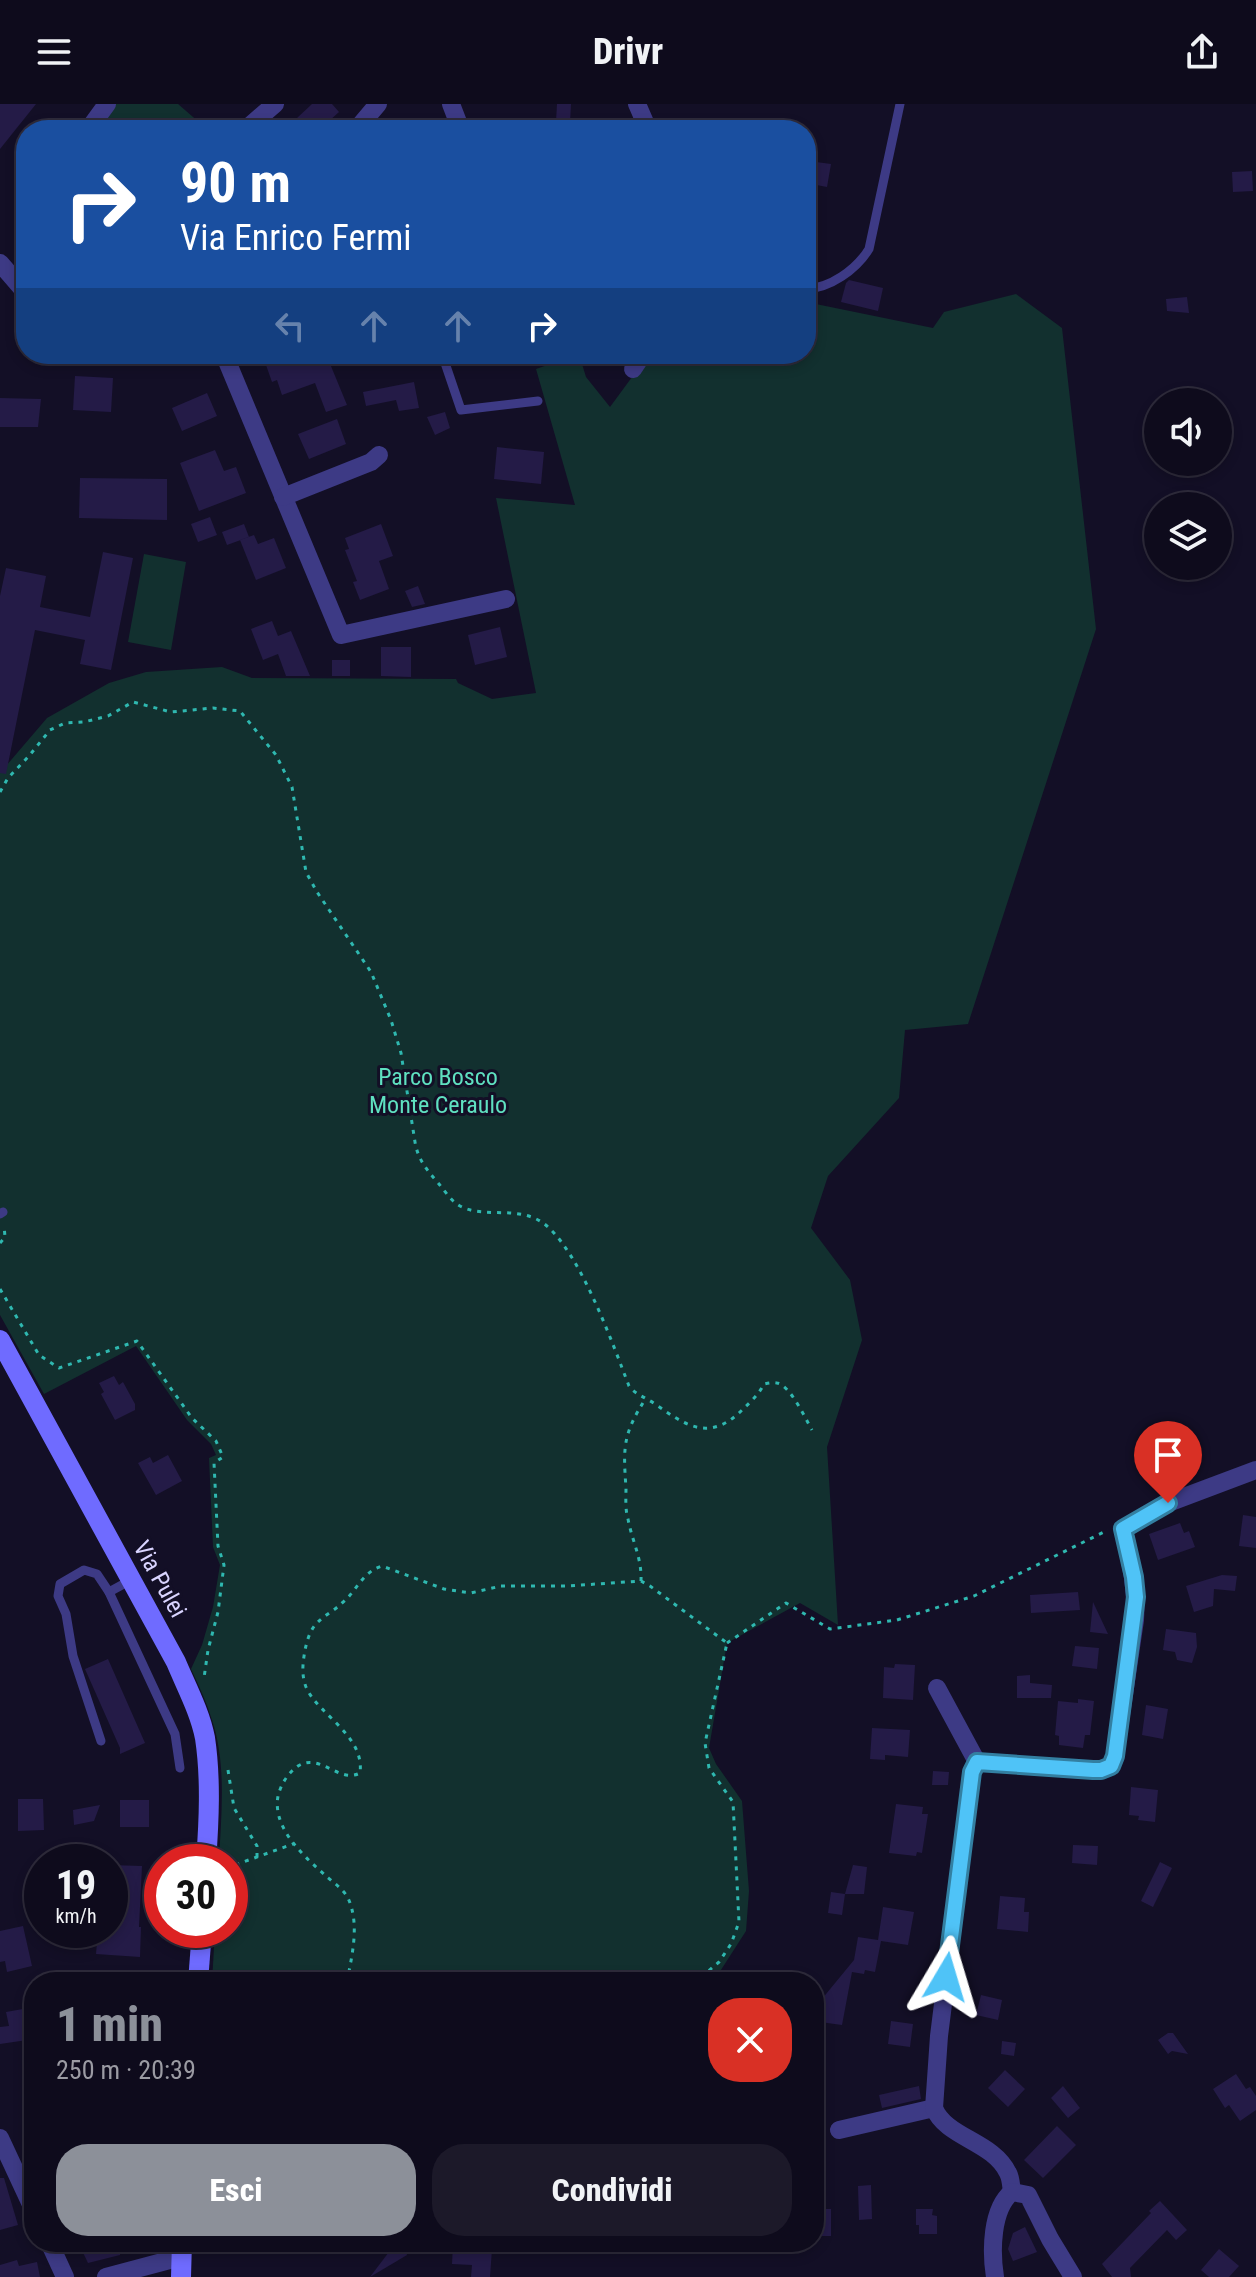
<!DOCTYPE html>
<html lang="it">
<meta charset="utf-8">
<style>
:root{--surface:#0e0b1c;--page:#1c1929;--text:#f1f3f6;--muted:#9b9ba3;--line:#2e2b3b;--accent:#8c9099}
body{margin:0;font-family:"Roboto Condensed",sans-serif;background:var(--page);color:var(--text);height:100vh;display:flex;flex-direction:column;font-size:30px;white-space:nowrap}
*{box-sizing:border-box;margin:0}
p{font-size:26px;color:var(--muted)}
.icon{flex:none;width:44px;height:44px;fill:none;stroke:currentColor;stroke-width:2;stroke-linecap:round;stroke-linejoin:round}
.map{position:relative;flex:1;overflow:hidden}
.drawer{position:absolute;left:24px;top:1868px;width:800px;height:280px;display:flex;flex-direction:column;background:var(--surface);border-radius:32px;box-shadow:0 4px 12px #0003,0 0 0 2px var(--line)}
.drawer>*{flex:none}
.top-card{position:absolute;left:16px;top:16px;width:800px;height:244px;border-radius:32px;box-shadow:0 4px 12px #0003,0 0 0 2px var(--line);background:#1a4fa0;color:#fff;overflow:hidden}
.buttons{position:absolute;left:1144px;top:284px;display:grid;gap:16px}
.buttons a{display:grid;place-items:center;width:88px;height:88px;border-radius:50%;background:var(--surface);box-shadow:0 4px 12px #0003,0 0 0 2px var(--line);font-size:40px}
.speed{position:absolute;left:24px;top:1740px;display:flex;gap:16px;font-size:40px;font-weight:700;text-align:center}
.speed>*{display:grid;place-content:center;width:104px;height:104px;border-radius:50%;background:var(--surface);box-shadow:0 4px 12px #0003,0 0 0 2px var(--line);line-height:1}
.speed small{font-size:20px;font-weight:400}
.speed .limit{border:12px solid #d22;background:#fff;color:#111}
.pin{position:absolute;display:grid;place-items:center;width:68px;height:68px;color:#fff;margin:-82px -34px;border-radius:50% 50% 50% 0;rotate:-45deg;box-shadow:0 0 8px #0007}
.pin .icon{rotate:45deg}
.me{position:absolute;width:88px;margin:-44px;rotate:7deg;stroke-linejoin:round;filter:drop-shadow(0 0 6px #0008)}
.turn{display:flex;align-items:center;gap:28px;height:168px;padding:0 32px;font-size:36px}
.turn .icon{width:104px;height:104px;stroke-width:2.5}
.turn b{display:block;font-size:56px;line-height:68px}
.lanes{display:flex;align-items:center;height:76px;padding:0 32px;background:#0003;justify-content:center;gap:40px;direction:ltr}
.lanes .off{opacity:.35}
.round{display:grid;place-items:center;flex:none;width:84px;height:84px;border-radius:32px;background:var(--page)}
.summary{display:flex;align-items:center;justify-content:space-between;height:136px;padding:0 32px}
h1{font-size:48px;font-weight:800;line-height:60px;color:var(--accent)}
.primary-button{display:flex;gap:16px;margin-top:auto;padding:16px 32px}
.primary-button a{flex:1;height:92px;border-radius:32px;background:var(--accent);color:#fff;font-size:32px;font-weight:800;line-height:92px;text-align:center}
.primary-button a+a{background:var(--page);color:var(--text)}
header{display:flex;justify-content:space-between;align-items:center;height:104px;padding:0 32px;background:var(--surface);font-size:36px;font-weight:800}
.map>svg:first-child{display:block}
.green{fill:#12302f}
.building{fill:#241b47}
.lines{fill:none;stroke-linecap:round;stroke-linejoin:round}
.path{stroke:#2fb8b0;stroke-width:3;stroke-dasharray:4 6;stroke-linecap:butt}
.lane{stroke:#3d3a85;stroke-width:9}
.street{stroke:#3d3a85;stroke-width:18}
.secondary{stroke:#6f6bff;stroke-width:20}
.route-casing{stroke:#337fa1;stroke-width:20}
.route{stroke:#4fc3f7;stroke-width:14}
.labels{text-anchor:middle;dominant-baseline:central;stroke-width:6;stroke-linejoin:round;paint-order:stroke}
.park-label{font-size:24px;fill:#5fe0c0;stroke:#130f26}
.street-label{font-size:24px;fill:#d9d4ff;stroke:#130f26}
</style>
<header><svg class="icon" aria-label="menu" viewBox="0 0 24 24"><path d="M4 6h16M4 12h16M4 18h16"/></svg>Drivr<svg class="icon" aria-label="share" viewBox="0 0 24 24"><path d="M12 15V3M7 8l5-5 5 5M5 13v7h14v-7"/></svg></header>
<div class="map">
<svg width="1256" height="2173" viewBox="0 0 1256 2173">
<rect width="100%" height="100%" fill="#130f26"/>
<g class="green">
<path d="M114 0H178L208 26H94Z"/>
<path d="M1016 190 1062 224 1096 525 968 920 905 926 899 994 828 1072 811 1124 850 1176 862 1236 827 1343 838 1521 800 1499 727 1539 709 1644 716 1660 742 1697 749 1787 746 1827 719 1869 703 1878H212L215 1826H230V1758H219C221 1712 227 1661 212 1616 207 1599 199 1582 191 1565L202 1541 213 1503 220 1461 213 1443 209 1354 216 1351 211 1340 187 1316 136 1242 44 1290 0 1211V669L47 614 109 579 146 568 222 563 252 574 456 575 458 579 492 595 536 589 496 394 575 401 536 265 579 250 586 273 610 303 649 250H806V198L933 224 944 208Z"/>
<path d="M144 450 186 458 171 546 128 538Z"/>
</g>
<g class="building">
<path d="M0 0H36L0 45Z"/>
<path d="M312 0H332L339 8 319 26H306L296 15Z"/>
<path d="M557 0H571L570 19 556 18Z"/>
<path d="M809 57 831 60 827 83 806 79Z"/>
<path d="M1252 67 1253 87 1233 88 1232 68Z"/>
<path d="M849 176 883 184 878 207 841 198 846 179Z"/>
<path d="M1187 193 1189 209 1167 207 1166 195Z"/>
<path d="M310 250H326L347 301 326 308 315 279 282 291 277 276 272 278 266 261 282 255 284 260Z"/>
<path d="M75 272 113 274 111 308 73 306Z"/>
<path d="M414 278 419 304 399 307 396 296 366 302 363 288Z"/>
<path d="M207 289 217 312 182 327 172 304Z"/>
<path d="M0 294 41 295 38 323H0Z"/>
<path d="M445 308 450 324 435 331 427 313Z"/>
<path d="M337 315 346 340 309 355 298 330Z"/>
<path d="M497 343 544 348 541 380 494 375Z"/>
<path d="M215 346 224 367 236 363 246 389 199 407 180 359Z"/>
<path d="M80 374 167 375V416L79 414Z"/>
<path d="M210 413 217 431 198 438 191 420Z"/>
<path d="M244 420 249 433 227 441 222 428Z"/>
<path d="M381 420 393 452 379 457 389 485 360 496 353 478 357 477 345 446 349 445 345 434Z"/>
<path d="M254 431 258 440 274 434 286 464 256 476 240 436Z"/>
<path d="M103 448 133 454 111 566 80 560 85 536 35 526 6 670 0 669V492L6 464 46 472 40 503 90 513Z"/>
<path d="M418 482 425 500 412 503 405 487Z"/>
<path d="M272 517 278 532 291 527 310 572H286L278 550 263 556 251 525Z"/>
<path d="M500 523 507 553 475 561 468 531Z"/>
<path d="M381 543H411V573L381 572Z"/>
<rect x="332" y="556" width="18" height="16"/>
<path d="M114 1272 119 1281 123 1278 135 1300V1306L115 1316 101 1290 104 1288 99 1279Z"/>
<path d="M168 1351 182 1377 156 1391 138 1359 150 1353 153 1359Z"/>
<path d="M1243 1411 1256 1413V1444L1239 1442Z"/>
<path d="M1180 1419 1184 1429 1189 1427 1195 1443 1158 1456 1149 1430Z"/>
<path d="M1222 1471 1237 1472 1235 1487 1214 1485 1213 1502 1194 1508 1186 1482Z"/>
<path d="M1078 1488 1080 1506 1031 1509 1030 1491Z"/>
<path d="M1093 1498 1108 1530 1090 1528Z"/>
<path d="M1166 1525 1196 1529 1197 1543 1192 1559 1177 1556 1175 1548 1163 1546Z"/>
<path d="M1075 1542 1099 1544 1097 1565 1072 1562Z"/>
<path d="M108 1555 145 1639 120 1650V1644L85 1565Z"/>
<path d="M895 1560 915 1561 913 1596 883 1594 884 1563 894 1564Z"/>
<path d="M1030 1571V1579L1052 1581 1051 1594H1017V1572Z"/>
<path d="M1078 1595 1094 1597 1090 1631H1085L1083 1644 1059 1641V1632L1055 1631 1058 1597 1078 1599Z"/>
<path d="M1146 1601 1168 1605 1163 1635 1142 1631Z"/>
<path d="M872 1624 910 1626 908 1653 885 1651V1656L870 1655Z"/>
<path d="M933 1667 949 1668 948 1681H932Z"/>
<path d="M1131 1683 1158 1686 1155 1718 1138 1716 1139 1712 1129 1711Z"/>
<path d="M18 1695H43L44 1726 18 1727Z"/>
<rect x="120" y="1696" width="29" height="27"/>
<path d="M896 1700 923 1703 922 1710H928L922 1749 917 1748 916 1752 889 1749Z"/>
<path d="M100 1701 94 1717 74 1721 73 1706Z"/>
<path d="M1073 1741 1098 1742 1097 1761 1072 1759Z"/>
<path d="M1160 1758 1172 1764 1153 1803 1141 1797Z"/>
<path d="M110 1761 142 1762 139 1823H141L140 1853 96 1850 98 1826H110Z"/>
<path d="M853 1761 867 1763 864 1790H845Z"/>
<path d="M831 1788 845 1790 842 1811 828 1809Z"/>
<path d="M1000 1792 1025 1794 1024 1808H1029L1028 1828 997 1825Z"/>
<path d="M883 1803 914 1808 908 1841 881 1837 875 1868 865 1866 864 1870 852 1868 842 1921 820 1918 815 1911 817 1901 854 1856 858 1833 878 1836Z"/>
<path d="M23 1822 32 1862 7 1868 5 1857 0 1858V1827Z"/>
<path d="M981 1891 1002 1896 998 1916 976 1911Z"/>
<path d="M34 1903V1935L0 1940V1923L9 1922 6 1908Z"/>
<path d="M891 1917 913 1920 910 1943 888 1940Z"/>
<path d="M1168 1929H1173L1188 1950 1172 1947 1168 1950 1158 1936Z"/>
<path d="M1002 1937 1016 1939 1014 1952 1001 1950Z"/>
<path d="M1005 1966 1025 1985 1008 2003 988 1984Z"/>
<path d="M1236 1970 1246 1985 1250 1983 1256 1992V2006L1240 2017 1229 2001 1225 2004 1213 1985Z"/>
<path d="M919 1982 921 1995 882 2004 879 1991Z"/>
<path d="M1063 1982 1080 2004 1068 2014 1051 1994Z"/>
<path d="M1057 2022 1076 2041 1043 2074 1024 2056Z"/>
<path d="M0 2074H4L18 2121 0 2126Z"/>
<path d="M871 2081 872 2115 859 2116 858 2082Z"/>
<path d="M1160 2097 1187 2126 1176 2136 1167 2126 1130 2164 1131 2173H1112L1102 2160 1151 2109 1149 2107Z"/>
<rect x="814" y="2105" width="17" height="27"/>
<path d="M916 2105H933L932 2111 937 2112V2130H919V2121H916Z"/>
<path d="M1025 2123 1037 2148 1013 2157 1008 2145 1013 2129Z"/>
<path d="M78 2138H120V2151L88 2159Z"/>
<path d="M403 2138 407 2151 370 2173 395 2140Z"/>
<path d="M453 2139 482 2140V2144L492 2145 490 2173H471L472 2161 452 2160Z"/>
<path d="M1219 2145 1239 2162 1229 2173H1209L1201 2166Z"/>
<path d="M17 2156 19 2162 37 2158 40 2173H0V2161Z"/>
</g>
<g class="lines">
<g class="path">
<path d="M0 688 8 674 29 652 50 626 65 619 84 618 108 612 133 598 171 608 213 604 240 607 276 651 292 683 306 768 317 788 371 868 391 916 401 949 415 1038C418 1056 427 1066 439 1080 445 1087 451 1097 460 1102 486 1116 522 1099 548 1123 582 1154 612 1238 629 1282 636 1291 645 1293 655 1300 684 1320 707 1338 739 1309 748 1300 758 1292 764 1280 768 1279 773 1278 777 1279 790 1281 805 1314 812 1326"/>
<path d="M0 1139 5 1133 4 1121"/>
<path d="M0 1185 39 1251 59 1264 137 1237 192 1314 216 1337 223 1353 214 1359 218 1442 224 1461 218 1508 208 1546 204 1574"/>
<path d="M641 1477C642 1454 632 1437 628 1415 625 1405 626 1394 626 1384 623 1342 623 1330 646 1294"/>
<path d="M727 1539 786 1499 830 1525 897 1516 974 1492 1108 1426"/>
<path d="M228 1666 234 1704 257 1742V1753"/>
<path d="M230 1768 232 1762 293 1740"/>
<path d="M347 1878C352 1851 360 1820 348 1794 343 1785 334 1779 326 1772 305 1753 272 1725 278 1692 281 1680 288 1669 298 1662 320 1648 339 1680 360 1669 365 1631 317 1610 306 1583 301 1570 303 1558 305 1546 307 1537 310 1525 318 1518 325 1511 335 1506 342 1499 357 1487 362 1468 382 1462L444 1485 471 1489 501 1482H567L641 1477 650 1482 727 1539 705 1639 709 1664 733 1698 739 1818 731 1840 719 1858 706 1869 676 1878"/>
</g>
<g class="lane">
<path d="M806 185C830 184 856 166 869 145L900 0"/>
<path d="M442 250 461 306 538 297"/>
<path d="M0 1110 3 1108"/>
<path d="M131 1476 109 1488 175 1630 180 1664"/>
<path d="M101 1637 73 1552 66 1510 58 1492 60 1480 84 1466 97 1470 109 1488"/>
</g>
<g class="street">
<path d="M451 0 461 26"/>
<path d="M637 0 647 23"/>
<path d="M88 26 107 0"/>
<path d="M245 26 275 0"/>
<path d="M356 26 378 0"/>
<path d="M0 159 26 189"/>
<path d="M224 250 341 531 506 495"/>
<path d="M633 265 643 250"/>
<path d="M283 393 371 358 379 351"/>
<path d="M937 1584 977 1658"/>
<path d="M839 2026 934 2004"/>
<path d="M0 2034 34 2107"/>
<path d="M1012 2088C1011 2082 1011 2074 1008 2069 993 2037 946 2034 934 2004L939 1932 972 1668 977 1658 1093 1666H1101L1111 1662 1115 1652 1135 1516C1137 1484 1130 1456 1123 1425L1168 1399 1256 1366"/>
<path d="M49 2138 65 2173"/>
<path d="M106 2173 181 2153"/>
<path d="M995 2173C991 2148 991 2105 1012 2088L1028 2091 1050 2135 1073 2173"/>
</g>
<g class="secondary">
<path d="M0 1236 176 1558C186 1582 200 1608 205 1634 211 1674 209 1717 206 1758"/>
<path d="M198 1878 202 1826"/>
<path d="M181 2173 182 2138"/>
</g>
</g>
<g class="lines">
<defs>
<path id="route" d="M946 1873 972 1668 977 1658 1093 1666H1101L1111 1662 1115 1652 1136 1493 1134 1473 1123 1425 1168 1399"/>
</defs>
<use href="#route" class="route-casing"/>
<use href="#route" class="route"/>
</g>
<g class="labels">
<g class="park-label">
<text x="438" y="973">Parco Bosco<tspan x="438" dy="28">Monte Ceraulo</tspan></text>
</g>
<g class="street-label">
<text transform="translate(160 1475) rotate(61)">Via Pulei</text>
</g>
</g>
</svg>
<div class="buttons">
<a><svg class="icon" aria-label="sound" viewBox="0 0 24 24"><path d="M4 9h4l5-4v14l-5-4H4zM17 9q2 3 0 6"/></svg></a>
<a><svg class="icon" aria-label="layers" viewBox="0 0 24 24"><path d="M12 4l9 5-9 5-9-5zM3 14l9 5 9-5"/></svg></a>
</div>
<div class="speed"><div>19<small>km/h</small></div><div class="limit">30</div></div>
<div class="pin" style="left:1168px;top:1399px;background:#d93025"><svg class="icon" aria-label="arrive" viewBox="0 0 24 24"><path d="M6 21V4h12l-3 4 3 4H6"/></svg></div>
<svg class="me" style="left:946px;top:1873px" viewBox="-20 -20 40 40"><path d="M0-17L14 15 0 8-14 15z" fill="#4fc3f7" stroke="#fff" stroke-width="4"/></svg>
<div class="top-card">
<div class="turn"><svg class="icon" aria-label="right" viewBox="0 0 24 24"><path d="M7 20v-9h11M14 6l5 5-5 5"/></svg><div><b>90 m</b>Via Enrico Fermi</div></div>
<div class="lanes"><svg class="icon off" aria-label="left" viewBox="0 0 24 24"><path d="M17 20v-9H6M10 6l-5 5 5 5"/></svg><svg class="icon off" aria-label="ahead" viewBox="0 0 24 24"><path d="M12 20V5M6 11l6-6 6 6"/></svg><svg class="icon off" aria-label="ahead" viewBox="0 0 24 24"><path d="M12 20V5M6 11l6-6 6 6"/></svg><svg class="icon" aria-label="right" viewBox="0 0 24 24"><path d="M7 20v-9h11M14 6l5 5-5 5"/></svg></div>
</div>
<section class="drawer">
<div class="summary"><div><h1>1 min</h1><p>250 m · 20:39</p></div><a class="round" style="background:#d93025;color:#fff"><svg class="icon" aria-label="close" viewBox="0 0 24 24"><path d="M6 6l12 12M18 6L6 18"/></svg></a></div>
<div class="primary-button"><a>Esci</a><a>Condividi</a></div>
</section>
</div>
